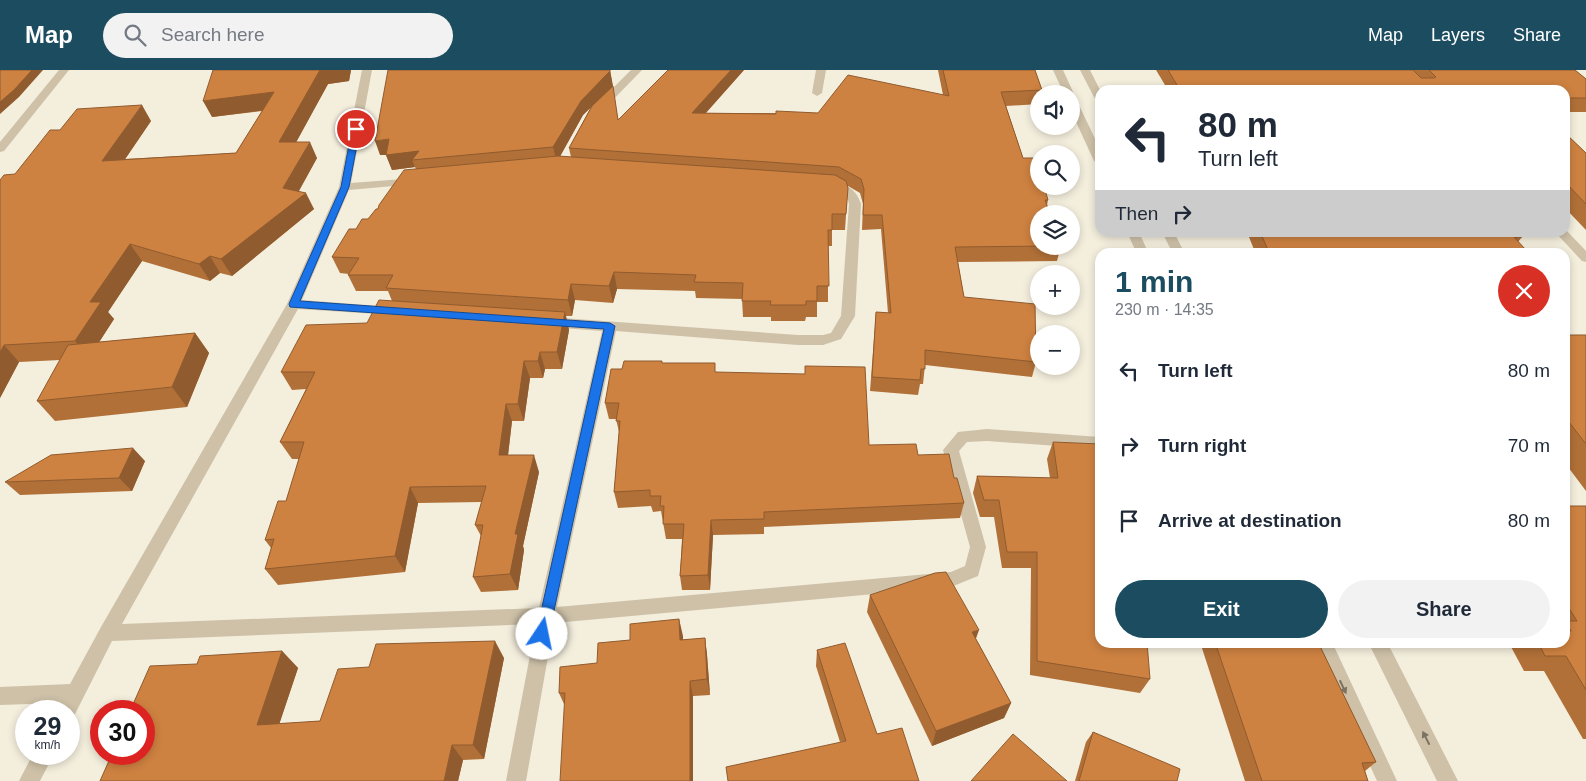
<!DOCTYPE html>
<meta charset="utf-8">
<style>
:root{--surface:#fff;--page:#f2f2f3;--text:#1f2937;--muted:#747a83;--accent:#1b4c5f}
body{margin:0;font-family:Arial,sans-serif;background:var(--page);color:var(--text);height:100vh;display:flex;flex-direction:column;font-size:19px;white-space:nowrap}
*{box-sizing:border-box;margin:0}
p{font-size:16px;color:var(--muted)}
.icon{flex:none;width:28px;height:28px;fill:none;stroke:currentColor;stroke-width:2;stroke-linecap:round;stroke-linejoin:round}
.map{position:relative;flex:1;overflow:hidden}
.drawer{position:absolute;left:1095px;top:178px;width:475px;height:400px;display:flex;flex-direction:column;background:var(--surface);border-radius:15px;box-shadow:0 2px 8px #0003}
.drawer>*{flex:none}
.top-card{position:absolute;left:1095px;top:15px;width:475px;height:152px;border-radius:15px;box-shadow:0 2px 8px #0003;background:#fff;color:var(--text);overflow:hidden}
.buttons{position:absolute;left:1030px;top:15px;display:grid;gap:10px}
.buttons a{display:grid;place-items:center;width:50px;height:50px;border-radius:50%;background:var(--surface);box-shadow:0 2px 8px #0003;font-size:25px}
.speed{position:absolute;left:15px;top:630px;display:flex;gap:10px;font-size:25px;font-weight:700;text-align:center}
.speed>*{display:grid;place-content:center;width:65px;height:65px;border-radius:50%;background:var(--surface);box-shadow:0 2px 8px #0003;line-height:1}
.speed small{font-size:12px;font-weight:400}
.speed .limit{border:8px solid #d22;background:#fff;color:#111}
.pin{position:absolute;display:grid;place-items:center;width:42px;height:42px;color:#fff;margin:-21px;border:2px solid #fff;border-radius:50%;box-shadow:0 1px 5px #0007}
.me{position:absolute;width:55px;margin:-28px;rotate:11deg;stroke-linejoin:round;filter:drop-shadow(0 0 4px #0008)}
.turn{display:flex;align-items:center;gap:18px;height:105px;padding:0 20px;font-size:22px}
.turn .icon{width:65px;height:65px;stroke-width:2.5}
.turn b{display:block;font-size:35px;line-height:42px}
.then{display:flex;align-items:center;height:48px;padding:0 20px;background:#0003;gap:10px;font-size:19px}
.round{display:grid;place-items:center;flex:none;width:52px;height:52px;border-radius:26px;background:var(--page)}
.head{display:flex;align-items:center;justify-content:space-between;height:85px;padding:0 20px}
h1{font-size:30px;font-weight:700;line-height:38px;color:var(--accent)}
.action{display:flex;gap:10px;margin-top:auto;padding:10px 20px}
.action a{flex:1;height:58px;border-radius:30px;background:var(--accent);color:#fff;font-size:20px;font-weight:700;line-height:58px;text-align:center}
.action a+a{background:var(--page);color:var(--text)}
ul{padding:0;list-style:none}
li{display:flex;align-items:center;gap:15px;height:75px;padding:0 20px}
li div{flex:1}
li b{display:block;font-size:19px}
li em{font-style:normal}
header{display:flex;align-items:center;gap:30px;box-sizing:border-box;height:70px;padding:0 25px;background:var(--accent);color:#fff}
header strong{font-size:24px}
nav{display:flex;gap:28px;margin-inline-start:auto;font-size:18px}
.search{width:350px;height:45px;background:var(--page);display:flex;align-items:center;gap:12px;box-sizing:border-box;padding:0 18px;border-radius:28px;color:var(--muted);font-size:19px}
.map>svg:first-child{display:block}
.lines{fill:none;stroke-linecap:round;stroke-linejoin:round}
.minor{fill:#cec1a8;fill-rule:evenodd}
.wall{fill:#b17038;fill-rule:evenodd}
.shaded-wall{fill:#905b2e}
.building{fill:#ce8241;stroke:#905b2e}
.oneway{fill:#7d7262}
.route{fill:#1a73e8;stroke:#114b97}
</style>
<header>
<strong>Map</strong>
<div class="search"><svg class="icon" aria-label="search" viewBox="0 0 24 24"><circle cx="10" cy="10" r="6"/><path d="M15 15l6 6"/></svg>Search here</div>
<nav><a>Map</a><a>Layers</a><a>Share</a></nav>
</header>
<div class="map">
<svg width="1586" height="711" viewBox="0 0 1586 711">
<rect width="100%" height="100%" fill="#f4eedd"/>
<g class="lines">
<g class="minor">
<path d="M59 0H69L4 81 0 82V72Z"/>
<path d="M362 0H372L351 113 416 108 422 111 416 114 349 120 302 230 393 237 398 238 400 241 398 244 393 245 298 239 122 554 539 538 602 261 548 257 543 255 541 252 543 249 548 247 798 265H823L831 263 841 246 849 134 847 126 835 119 826 117 824 115 830 112C846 114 856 118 861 134L855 246 841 269 823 275H798L616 261 557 537 951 502 965 496 970 477 943 380 958 362 987 359 1100 367V379L987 371 967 372 959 381 986 477 978 506 951 517 554 553 526 711H506L536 554 112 571 73 648 69 649V641H56L60 633 0 635V617L70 614 101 557 287 234 339 117Z"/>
<path d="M631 0H642L604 39H596L595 37 596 35Z"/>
<path d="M816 0H826L822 23 817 26 812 23Z"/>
<path d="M1053 0H1063L1074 24 1072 26 1076 29 1100 79V94L1094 91 1071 41V24H1064Z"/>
<path d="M1080 0H1090L1100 20V32L1095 29Z"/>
<path d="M1565 159 1586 181V192L1582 191 1555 162H1565Z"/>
<path d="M1127 162H1139L1148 182H1136Z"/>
<path d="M1162 162H1174L1184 182H1172Z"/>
<path d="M1314 572H1332L1397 711H1377Z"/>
<path d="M1368 572H1387L1458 711H1437Z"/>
<path d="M33 684H54L40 711H19Z"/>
</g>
</g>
<g class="wall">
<path d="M213 0H351L349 11 328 14 296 72 317 88 299 121 314 139 232 206 220 203 210 211 142 191 108 242 114 249 99 272 195 263 209 283 187 337 55 351 37 331 60 290 19 292 0 328 15 104 151 51 125 89 236 83 262 41 212 47Z"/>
<path d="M610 0 618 49 744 0 706 43H818L943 25 938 0H1035L1042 20V24H1039V34L1006 36 1023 88 1048 130 1047 135 1061 176 1057 191 958 192 964 227 1036 292 1032 307 925 295 923 314H920L918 325 870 321 876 242 888 243 881 159 862 160 863 134 860 123 848 116 845 160H832V176H828V232H817V247H806L805 251H771V247H743L742 229 696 228 695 221 617 219 613 233 575 230 572 246H566L569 260 562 299H545L543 308H530L524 351H512L508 385 539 402 523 476 524 480 518 520 481 522 473 507 481 466 475 455 482 432 418 433 405 502 278 515 265 499 271 478 265 470 286 431 299 389H292L280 372 306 319 292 320 281 302 367 253 392 231 388 221H356L348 205 349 204 340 203 332 187 356 159 368 149 416 99 415 97 392 100 386 85H380ZM591 37 569 78 571 87 560 86 583 45Z"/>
<path d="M1156 0H1575L1586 9V42H1565V20H1168Z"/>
<path d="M1565 63 1586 83V160L1565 138Z"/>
<path d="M1247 162H1518L1522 167 1518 172 1526 180 1524 182H1255Z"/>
<path d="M1565 265H1586V421L1565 393Z"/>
<path d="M663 293 716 302 869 375 918 385 954 408 964 433 960 448 764 457V464L713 465 710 520H682L680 506 682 469H666L661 441 653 442 651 436 618 438 614 422 619 362 616 349H609L605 333 622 299Z"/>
<path d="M1053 372 1150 609 1140 623 1030 605 1031 498H1002L994 447H980L973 423 977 406 1050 408 1047 389Z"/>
<path d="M145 391 132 421 20 425 5 412Z"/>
<path d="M1565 436H1586V669H1583L1544 601H1524L1510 575 1514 572H1565Z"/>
<path d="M870 525 976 569 1011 633 1004 648 932 676 867 542Z"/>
<path d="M679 549 683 570 705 568 707 585 710 625 564 634 559 623 597 593 630 570Z"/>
<path d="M1200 572H1318L1376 692 1365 701 1368 711H1245Z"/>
<path d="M817 580 877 664 840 672 816 596Z"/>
<path d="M282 581 298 598 279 654 320 651 369 597 504 588 484 689 463 690 458 711H100L197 594Z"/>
<path d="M1093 662 1177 711H1075L1086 672Z"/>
</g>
<g class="shaded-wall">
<path d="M32 0H43L19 27 0 44V32Z"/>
<path d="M320 0H351L349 11 328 14 287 89 279 72Z"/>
<path d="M610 0 613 16 583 45 557 92 553 77 581 31Z"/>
<path d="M731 0H744L693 57 692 43Z"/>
<path d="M274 22 281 38 212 47 203 31Z"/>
<path d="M142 35 151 51 113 107 102 91Z"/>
<path d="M389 69 419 81 412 90 415 97 392 100 386 85H380L375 71Z"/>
<path d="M310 72 317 88 292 133 306 123 314 139 232 206 221 189 283 118Z"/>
<path d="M130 174 142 191 108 242 114 249 89 288 75 271 90 232Z"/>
<path d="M210 186 220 203 210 211 199 194Z"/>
<path d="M614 202 617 219 613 233 609 216Z"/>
<path d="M571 214 575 230 572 246 568 230Z"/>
<path d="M565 242 569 260 562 299 557 282Z"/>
<path d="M195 263 209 283 187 337 172 317Z"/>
<path d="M4 275 19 292 0 328V282Z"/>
<path d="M540 282 545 299 543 308 538 291Z"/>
<path d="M524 291 530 308 524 351 518 334Z"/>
<path d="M506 334 512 351 506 402 499 385Z"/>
<path d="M133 378 145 391 132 421 119 408Z"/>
<path d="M534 385 539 402 523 476 524 480 518 520 510 504 515 464Z"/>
<path d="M410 417 418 433 405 502 395 486Z"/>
<path d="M711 450 713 465 710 520 708 505Z"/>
<path d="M679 549 683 566V587L680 570Z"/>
<path d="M979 560 973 577 972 562Z"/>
<path d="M705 568 707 585 710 625 707 609Z"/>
<path d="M495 571 504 588 484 689 473 675Z"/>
<path d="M282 581 298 598 274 670 257 655Z"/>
<path d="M690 611 693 627V711H690Z"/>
<path d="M1011 633 1004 648 932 676 936 661Z"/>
<path d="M452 675 463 690 458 711H444Z"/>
</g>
<g class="building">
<path d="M0 0H32L14 20 0 32Z"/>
<path d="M213 0H320L279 72H310L283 118 306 123 221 189 210 186 199 194 130 174 90 232H101L75 271 4 275 0 282V110L4 105 15 104 50 60H60L77 39 142 35 102 91 236 83 274 22 203 31Z"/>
<path d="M388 0H610V1L581 31 553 77 412 90 419 81 386 85 389 69 375 71Z"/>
<path d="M668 0H731L692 43 776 44V41L818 43 848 5 949 26 943 0H1035L1042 20 1001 22 1023 88H1034L1039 101V116H1044L1048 130H1045L1050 144H1039V176H1051L955 177 964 227 1035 234 1036 292 925 280V299H921L920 310 872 307 876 242 891 243 882 145H863L864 119 861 109 839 97 569 78 592 36 613 16 618 50Z"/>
<path d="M1168 0H1413L1421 8H1434L1436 7 1429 0H1575L1586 9V28H1565V20H1180Z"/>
<path d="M1565 63 1586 83V134L1565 112Z"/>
<path d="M558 86 835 105 846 111 848 118 846 144H832V160H828L829 216H817V231H806V235H770L771 231H742L743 213 694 212 696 205 614 202 609 216 571 214 568 230 386 218 393 205H348L359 188 332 187 349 159H356L362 149H368L376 139H378L379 135 404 100Z"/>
<path d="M1260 162H1518L1522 167H1514L1526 180 1479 181 1480 182H1269Z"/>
<path d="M379 230 565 242 557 282H540L538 291H524L518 334H506L499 385H534L515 464H518L510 504 473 507 483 455H475L486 416 410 417 395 486 265 499 274 469 265 470 278 431H286L304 372H280L315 302H281L306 255 367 253Z"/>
<path d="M195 263 172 317 37 331 68 275Z"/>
<path d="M1565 265H1586V374L1565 347Z"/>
<path d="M624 291H662V293H715V302L805 304V296L865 297 869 375 916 374 918 385 949 384 954 408H957L964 433 764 442V449L711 450 708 505 680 506 684 454H663L664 436H660L661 426H650V420L614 422 620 351H616L619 333H605L611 299H622Z"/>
<path d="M1053 372 1100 374V572H1147L1150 609 1037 591V482H1007L999 430H984L977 406 1058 408Z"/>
<path d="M133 378 119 408 5 412 51 385Z"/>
<path d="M1565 436H1586V620L1566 586H1545L1538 572H1565V560L1571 561 1565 551H1577L1565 532Z"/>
<path d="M946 502 979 560 972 562 1011 633 936 661 870 525 935 503Z"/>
<path d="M679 549 680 570 705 568 707 609 690 611V711H560L565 623H559L560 597 597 593 598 573 630 570V554Z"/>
<path d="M495 571 473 675H452L444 711H100L112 684H144V641H130L150 596 197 594 200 586 282 581 257 655 320 651 338 599 369 597 376 574Z"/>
<path d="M1215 572H1318L1376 692 1362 693 1368 711H1262Z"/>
<path d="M845 573 877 664 902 658 919 711H728L726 697 846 671 817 580Z"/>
<path d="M1093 662 1180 699 1177 711H1079Z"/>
<path d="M1013 664 1067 711H971Z"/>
</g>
<defs><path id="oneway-solid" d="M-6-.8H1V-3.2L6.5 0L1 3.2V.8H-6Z" transform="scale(1.25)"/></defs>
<g class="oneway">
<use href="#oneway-solid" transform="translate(1343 617) rotate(65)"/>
<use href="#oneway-solid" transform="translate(1426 668) rotate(-117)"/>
</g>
<path class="route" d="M356 56 360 59 349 117 300 231 610 253 615 256 549 564 547 569 542 570 538 569 536 564 604 259 290 237 289 234 341 117 352 59Z"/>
</svg>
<div class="buttons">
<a><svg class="icon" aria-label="sound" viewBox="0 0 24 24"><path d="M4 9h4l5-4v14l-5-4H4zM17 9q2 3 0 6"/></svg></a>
<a><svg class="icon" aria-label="search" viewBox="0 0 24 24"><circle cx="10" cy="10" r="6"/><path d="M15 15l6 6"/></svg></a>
<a><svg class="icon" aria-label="layers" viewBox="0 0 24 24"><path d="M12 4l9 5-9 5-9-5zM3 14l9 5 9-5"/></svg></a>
<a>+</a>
<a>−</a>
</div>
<div class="speed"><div>29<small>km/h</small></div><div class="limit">30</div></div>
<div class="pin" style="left:356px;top:59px;background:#d93025"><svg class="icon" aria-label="arrive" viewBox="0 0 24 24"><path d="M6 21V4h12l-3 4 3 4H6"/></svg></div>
<svg class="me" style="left:542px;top:564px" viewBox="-20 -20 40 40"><circle r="19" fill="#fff"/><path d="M0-13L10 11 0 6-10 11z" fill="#1a73e8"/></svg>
<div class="top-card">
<div class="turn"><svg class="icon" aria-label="left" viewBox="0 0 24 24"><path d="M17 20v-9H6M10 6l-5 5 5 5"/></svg><div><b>80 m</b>Turn left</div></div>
<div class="then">Then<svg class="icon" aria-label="right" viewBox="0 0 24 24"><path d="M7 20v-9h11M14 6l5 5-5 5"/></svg></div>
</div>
<section class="drawer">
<div class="head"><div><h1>1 min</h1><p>230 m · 14:35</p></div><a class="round" style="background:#d93025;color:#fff"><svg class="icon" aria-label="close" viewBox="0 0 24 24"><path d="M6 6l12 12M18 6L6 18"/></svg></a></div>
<ul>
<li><svg class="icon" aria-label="left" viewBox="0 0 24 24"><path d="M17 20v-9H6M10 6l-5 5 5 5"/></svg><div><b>Turn left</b></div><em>80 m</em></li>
<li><svg class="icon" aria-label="right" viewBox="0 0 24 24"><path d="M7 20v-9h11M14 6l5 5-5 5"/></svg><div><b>Turn right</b></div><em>70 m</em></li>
<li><svg class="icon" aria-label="arrive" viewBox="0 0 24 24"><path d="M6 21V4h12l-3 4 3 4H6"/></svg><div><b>Arrive at destination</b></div><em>80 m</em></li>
</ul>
<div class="action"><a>Exit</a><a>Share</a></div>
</section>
</div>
